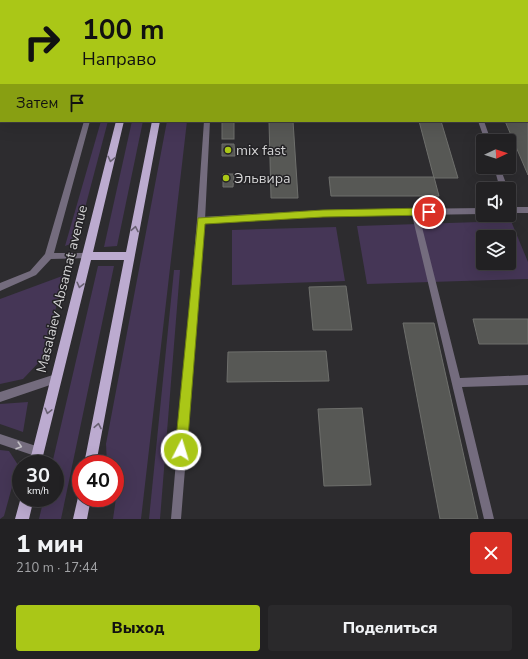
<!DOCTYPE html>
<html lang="ru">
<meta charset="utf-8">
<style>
:root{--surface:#222123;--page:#2a292b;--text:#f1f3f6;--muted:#a2a3a6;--line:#3f3e41;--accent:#aac717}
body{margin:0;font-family:"Nunito Sans",sans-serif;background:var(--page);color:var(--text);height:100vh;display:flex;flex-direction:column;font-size:15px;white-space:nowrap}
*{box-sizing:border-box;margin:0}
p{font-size:13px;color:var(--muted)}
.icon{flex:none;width:22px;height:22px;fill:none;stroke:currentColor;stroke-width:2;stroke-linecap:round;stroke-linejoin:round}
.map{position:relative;height:519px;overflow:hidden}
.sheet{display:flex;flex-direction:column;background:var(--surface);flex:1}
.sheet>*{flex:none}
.hud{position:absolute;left:0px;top:0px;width:528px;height:122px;box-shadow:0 4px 16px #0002,0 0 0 1px var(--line);background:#aac717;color:#111;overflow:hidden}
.needle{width:26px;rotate:86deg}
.controls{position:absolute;left:476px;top:134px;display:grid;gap:8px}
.controls a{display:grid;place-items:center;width:40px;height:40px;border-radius:4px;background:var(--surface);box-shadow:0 4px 16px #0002,0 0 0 1px var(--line);font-size:20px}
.speed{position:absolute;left:12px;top:455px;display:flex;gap:8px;font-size:20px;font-weight:700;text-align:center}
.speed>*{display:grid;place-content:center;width:52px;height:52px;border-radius:50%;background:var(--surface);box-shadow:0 4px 16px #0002,0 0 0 1px var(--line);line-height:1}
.speed small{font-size:10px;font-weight:400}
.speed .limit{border:6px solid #d22;background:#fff;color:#111}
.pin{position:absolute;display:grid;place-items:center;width:34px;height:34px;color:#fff;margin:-17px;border:2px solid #fff;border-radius:50%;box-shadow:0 1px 4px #0007}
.me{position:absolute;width:44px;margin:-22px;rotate:5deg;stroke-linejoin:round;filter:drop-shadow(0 0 3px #0008)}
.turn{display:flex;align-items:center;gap:14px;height:84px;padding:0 16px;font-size:18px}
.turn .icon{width:52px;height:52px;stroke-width:2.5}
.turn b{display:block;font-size:28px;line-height:34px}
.then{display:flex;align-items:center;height:38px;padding:0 16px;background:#0003;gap:8px;font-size:15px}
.round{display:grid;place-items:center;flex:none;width:42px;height:42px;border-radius:4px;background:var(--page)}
.overview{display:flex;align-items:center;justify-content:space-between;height:68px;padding:0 16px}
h1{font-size:24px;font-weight:800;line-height:30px}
.button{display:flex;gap:8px;margin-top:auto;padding:8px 16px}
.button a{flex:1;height:46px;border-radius:4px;background:var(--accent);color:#111;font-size:16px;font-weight:800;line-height:46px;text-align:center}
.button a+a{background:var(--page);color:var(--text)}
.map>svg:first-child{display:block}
.green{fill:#453656;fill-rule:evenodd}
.building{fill:#575855;stroke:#6e6f6c}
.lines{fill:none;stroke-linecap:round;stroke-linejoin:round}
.service{fill:#746c7e;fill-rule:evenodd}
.tertiary{fill:#746c7e;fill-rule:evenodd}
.primary{fill:#bcabd0;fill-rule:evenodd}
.oneway{stroke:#686072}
.oneway2{stroke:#c0bec3}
.route{fill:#aac717;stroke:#6e810f}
.poi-dot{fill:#aac717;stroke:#232225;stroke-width:1.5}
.labels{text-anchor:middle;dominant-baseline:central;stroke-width:3;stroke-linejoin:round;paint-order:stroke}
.poi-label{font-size:14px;fill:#d3d3d4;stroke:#232225;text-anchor:start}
.street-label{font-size:14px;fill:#d3d3d4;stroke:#232225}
</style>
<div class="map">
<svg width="528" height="519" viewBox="0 0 528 519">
<rect width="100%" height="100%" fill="#2d2c2f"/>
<g class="green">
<path d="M101 121H108L76 242 65 246Z"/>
<path d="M132 121H143L117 246 104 247Z"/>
<path d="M167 121H187L141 519H113L116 498H109H115V464H107L106 444Z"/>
<path d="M511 221 528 262V279L367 284 357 226ZM483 237H509V263H483Z"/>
<path d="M336 227 345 281 232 285V230Z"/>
<path d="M98 266H114L61 519H39L44 498H55V464H52Z"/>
<path d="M174 270H180L160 519H149Z"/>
<path d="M65 275 42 359 23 379 0 384V299Z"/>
<path d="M28 402 23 432 0 424V404Z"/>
<path d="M0 450 9 451 18 465 4 516 0 519Z"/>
</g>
<g class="building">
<path d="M527 116 528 118V175L505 121H527Z"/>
<rect x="222" y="121" width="12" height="18"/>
<path d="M269 121H293L298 198H271Z"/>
<path d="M419 121H441L458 178H434Z"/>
<path d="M222 144H234L235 156H222Z"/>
<path d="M223 174H234L233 187H223Z"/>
<path d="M329 177H434L439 196H331Z"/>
<path d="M346 286 352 330H313L309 287Z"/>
<path d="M473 319H528V344H479Z"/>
<path d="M403 323H434L478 519H440Z"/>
<path d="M326 351 329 381 227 382 228 352Z"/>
<path d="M362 408 371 485 324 486 318 409Z"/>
</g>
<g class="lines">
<g class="service">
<rect x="0" y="14" width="1" height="4"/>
<rect x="527" y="53" width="1" height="6"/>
<path d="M0 64H1L0 70Z"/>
<path d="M84 121H90L54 253H87L90 254 91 256 90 258 51 259 36 275 0 291V283L30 271 45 254Z"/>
<path d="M478 121H484L491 141H485Z"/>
<path d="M494 167H500L508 189H500Z"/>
<rect x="509" y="207" width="19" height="6"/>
<path d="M483 208V214L419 215 460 378 528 375V385L462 387 494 519H484L412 215 323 216 201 223 197 220 201 217 323 210Z"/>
<path d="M56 374 59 376 61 379 59 382 0 402V392Z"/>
<path d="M0 434 42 448 43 452 42 456 38 457 0 444Z"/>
</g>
<g class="tertiary">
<rect x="527" y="3" width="1" height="4"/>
<path d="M204 121H210L205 220 181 519H171L197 220Z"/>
</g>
<g class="primary">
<rect x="146" y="0" width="6" height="1"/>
<rect x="176" y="0" width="6" height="1"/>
<path d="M116 121H124L93 252H126L152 121H160L96 464H84L124 260H91L41 464H29Z"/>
<path d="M79 493H81V498H91L87 519H73Z"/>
<path d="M21 497V498H34L29 519H15Z"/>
</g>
</g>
<defs><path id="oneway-chevron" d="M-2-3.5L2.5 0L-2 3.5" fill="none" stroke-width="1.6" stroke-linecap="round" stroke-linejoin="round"/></defs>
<g class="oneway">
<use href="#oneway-chevron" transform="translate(111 159) rotate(103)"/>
<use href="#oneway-chevron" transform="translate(135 229) rotate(-79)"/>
<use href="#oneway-chevron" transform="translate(80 285) rotate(104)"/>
<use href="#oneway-chevron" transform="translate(48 411) rotate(104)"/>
<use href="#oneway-chevron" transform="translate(98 426) rotate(-79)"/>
</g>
<use class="oneway2" href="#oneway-chevron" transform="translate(19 446) rotate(17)"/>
<path class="route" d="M429 208 433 212 429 215 323 217 205 224 187 450 185 454 181 456 177 454 175 450 198 218 323 210Z"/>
<g class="poi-dot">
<circle cx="228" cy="150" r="4"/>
<circle cx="226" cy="178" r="4"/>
</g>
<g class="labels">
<g class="poi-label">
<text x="236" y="150">mix fast</text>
<text x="234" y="178">Эльвира</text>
</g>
<g class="street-label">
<text transform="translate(62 289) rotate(-76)">Masalaiev Absamat avenue</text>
</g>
</g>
</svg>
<div class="controls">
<a><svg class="needle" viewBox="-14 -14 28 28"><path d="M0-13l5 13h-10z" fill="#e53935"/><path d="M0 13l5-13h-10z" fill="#a2a3a6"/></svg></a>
<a><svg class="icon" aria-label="sound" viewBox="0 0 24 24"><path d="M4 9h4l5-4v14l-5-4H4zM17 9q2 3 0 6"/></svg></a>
<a><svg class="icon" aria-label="layers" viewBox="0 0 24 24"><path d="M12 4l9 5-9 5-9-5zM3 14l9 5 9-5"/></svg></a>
</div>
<div class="speed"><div>30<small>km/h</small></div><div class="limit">40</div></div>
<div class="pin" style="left:429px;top:212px;background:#d93025"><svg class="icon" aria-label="arrive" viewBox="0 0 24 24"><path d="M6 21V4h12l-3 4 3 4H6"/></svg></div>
<svg class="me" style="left:181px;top:450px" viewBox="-20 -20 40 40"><circle r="17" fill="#aac717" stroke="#fff" stroke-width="3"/><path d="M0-11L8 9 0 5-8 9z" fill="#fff"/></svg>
<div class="hud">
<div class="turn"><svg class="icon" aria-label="right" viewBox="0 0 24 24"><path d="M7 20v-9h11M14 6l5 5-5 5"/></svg><div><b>100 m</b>Направо</div></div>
<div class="then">Затем<svg class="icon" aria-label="arrive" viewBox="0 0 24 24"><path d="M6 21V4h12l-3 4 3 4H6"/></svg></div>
</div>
</div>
<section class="sheet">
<div class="overview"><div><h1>1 мин</h1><p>210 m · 17:44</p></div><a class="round" style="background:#d93025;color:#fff"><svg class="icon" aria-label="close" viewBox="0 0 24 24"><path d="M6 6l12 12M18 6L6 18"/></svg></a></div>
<div class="button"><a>Выход</a><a>Поделиться</a></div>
</section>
